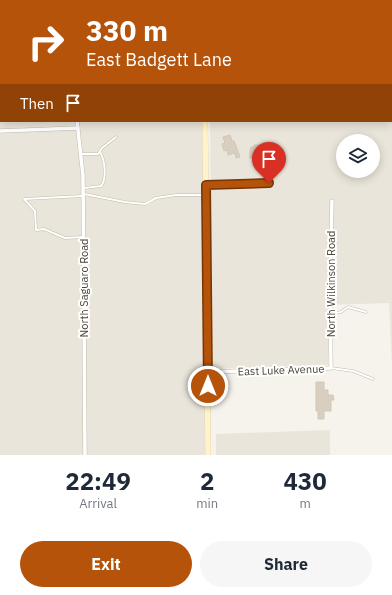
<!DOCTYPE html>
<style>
:root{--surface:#fff;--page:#f6f6f7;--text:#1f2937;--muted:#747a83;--accent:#b45309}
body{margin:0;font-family:"IBM Plex Sans",sans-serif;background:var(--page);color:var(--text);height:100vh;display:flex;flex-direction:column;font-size:15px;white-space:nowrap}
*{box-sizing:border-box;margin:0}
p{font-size:13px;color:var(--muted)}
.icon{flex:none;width:22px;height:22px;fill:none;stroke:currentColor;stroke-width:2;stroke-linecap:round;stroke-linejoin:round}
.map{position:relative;height:455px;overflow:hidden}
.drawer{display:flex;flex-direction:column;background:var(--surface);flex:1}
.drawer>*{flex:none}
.hud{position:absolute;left:0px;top:0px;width:392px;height:122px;box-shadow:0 2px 10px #0003;background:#b45309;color:#fff;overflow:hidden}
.fabs{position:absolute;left:336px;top:134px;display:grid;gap:8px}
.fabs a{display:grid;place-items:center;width:44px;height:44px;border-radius:50%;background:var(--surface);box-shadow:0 2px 10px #0003;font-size:20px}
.pin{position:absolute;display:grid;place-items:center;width:34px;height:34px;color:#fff;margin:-41px -17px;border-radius:50% 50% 50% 0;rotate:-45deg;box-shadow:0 0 4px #0007}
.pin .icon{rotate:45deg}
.me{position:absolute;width:44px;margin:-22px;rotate:0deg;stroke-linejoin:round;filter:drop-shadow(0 0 3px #0008)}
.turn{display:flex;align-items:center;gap:14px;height:84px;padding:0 20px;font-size:18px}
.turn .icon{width:52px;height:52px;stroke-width:2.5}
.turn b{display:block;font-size:28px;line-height:34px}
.then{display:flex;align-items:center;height:38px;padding:0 20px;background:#0003;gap:8px;font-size:15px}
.eta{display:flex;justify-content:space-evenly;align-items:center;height:68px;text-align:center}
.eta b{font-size:24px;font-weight:800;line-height:28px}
.cta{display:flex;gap:8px;margin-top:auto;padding:8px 20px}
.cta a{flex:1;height:46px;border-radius:24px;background:var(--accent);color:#fff;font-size:16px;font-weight:800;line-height:46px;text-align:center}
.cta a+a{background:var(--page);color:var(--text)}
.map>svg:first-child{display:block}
.residential{fill:#eae5da;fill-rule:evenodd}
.building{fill:#d8cfc1;stroke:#d3c7b4}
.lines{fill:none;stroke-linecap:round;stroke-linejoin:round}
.lane-casing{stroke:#c2bbae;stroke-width:3}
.street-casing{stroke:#c2bbae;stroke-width:4.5}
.secondary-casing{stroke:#d6c79b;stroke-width:6}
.lane{stroke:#fff;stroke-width:2}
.street{stroke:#fff;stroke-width:3.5}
.secondary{stroke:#fff3cd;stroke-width:5.5}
.route-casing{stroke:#753606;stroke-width:10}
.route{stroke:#b45309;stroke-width:7}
.labels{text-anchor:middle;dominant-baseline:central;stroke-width:4;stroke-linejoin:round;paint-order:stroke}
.street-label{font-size:11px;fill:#4b4439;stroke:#fff}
</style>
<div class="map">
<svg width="392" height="455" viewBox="0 0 392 455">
<rect width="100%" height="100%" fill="#f6f3ec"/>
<g class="residential">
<path d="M279 0H392V365L389 303 328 305V365L212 369 210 121H391V1H254ZM343 141H373V171H343Z"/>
<path d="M0 7 1 121H202L205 455H0Z"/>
<path d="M330 430V455H216V434Z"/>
</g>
<g class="building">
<path d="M230 135 232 141H234L240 157 236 158 235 153 228 155 227 150 224 151 222 144 225 143 223 137Z"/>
<path d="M254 145H259V148L263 147 265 155H269V159L250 158V150L251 147H254Z"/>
<path d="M316 382H324V390H328V395H333L334 400H331V411H324V419H318V411H316Z"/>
</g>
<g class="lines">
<defs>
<g id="lane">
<path d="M343 0V1"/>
<path d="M378 0V1"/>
<path d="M81 154H98L102 148 116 137"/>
<path d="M84 188 101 186C107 179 105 160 100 152"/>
<path d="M84 194 125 202 145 204 156 198 176 195H205"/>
<path d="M83 196 24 199 35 211 36 230 44 229 65 238 83 237"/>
<path d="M330 314 341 312 348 307 366 312"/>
<path d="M331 368 353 371 373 379"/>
</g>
<g id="street">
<path d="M76 0V1"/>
<path d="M77 121 83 176 85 455"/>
<path d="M0 131 78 128"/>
<path d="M206 185 269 183 279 153"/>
<path d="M208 372 331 368 330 288 332 201"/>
</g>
<g id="secondary">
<path d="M202 0V1"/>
<path d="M206 0V1"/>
<path d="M47 1H51"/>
<path d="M132 1 168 0"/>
<path d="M218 1 240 0"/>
<path d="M0 4H1"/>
<path d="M205 121 208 455"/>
</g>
</defs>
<use href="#lane" class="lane-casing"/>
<use href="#street" class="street-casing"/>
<use href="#secondary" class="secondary-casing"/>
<use href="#lane" class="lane"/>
<use href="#street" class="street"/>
<use href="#secondary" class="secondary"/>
</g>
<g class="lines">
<defs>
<path id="route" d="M208 386 206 185 269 183"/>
</defs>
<use href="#route" class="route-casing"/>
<use href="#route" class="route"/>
</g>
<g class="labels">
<g class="street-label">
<text transform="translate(331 284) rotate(-90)">North Wilkinson Road</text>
<text transform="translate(84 288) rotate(-90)">North Saguaro Road</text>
<text transform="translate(281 370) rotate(-2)">East Luke Avenue</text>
</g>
</g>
</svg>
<div class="fabs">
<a><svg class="icon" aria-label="layers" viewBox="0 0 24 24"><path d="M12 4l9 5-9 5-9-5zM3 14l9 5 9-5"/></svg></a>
</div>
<div class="pin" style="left:269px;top:183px;background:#d93025"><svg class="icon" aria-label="arrive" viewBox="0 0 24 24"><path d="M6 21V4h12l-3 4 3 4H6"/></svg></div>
<svg class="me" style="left:208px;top:386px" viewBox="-20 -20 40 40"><circle r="17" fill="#b45309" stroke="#fff" stroke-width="3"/><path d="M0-11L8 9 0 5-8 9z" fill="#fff"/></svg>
<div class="hud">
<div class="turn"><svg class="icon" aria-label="right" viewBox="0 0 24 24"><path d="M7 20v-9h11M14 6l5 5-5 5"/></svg><div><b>330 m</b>East Badgett Lane</div></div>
<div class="then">Then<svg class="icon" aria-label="arrive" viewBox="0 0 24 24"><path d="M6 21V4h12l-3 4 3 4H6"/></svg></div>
</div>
</div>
<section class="drawer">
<div class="eta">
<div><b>22:49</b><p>Arrival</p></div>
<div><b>2</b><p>min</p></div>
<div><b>430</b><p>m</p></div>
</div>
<div class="cta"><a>Exit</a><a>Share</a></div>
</section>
